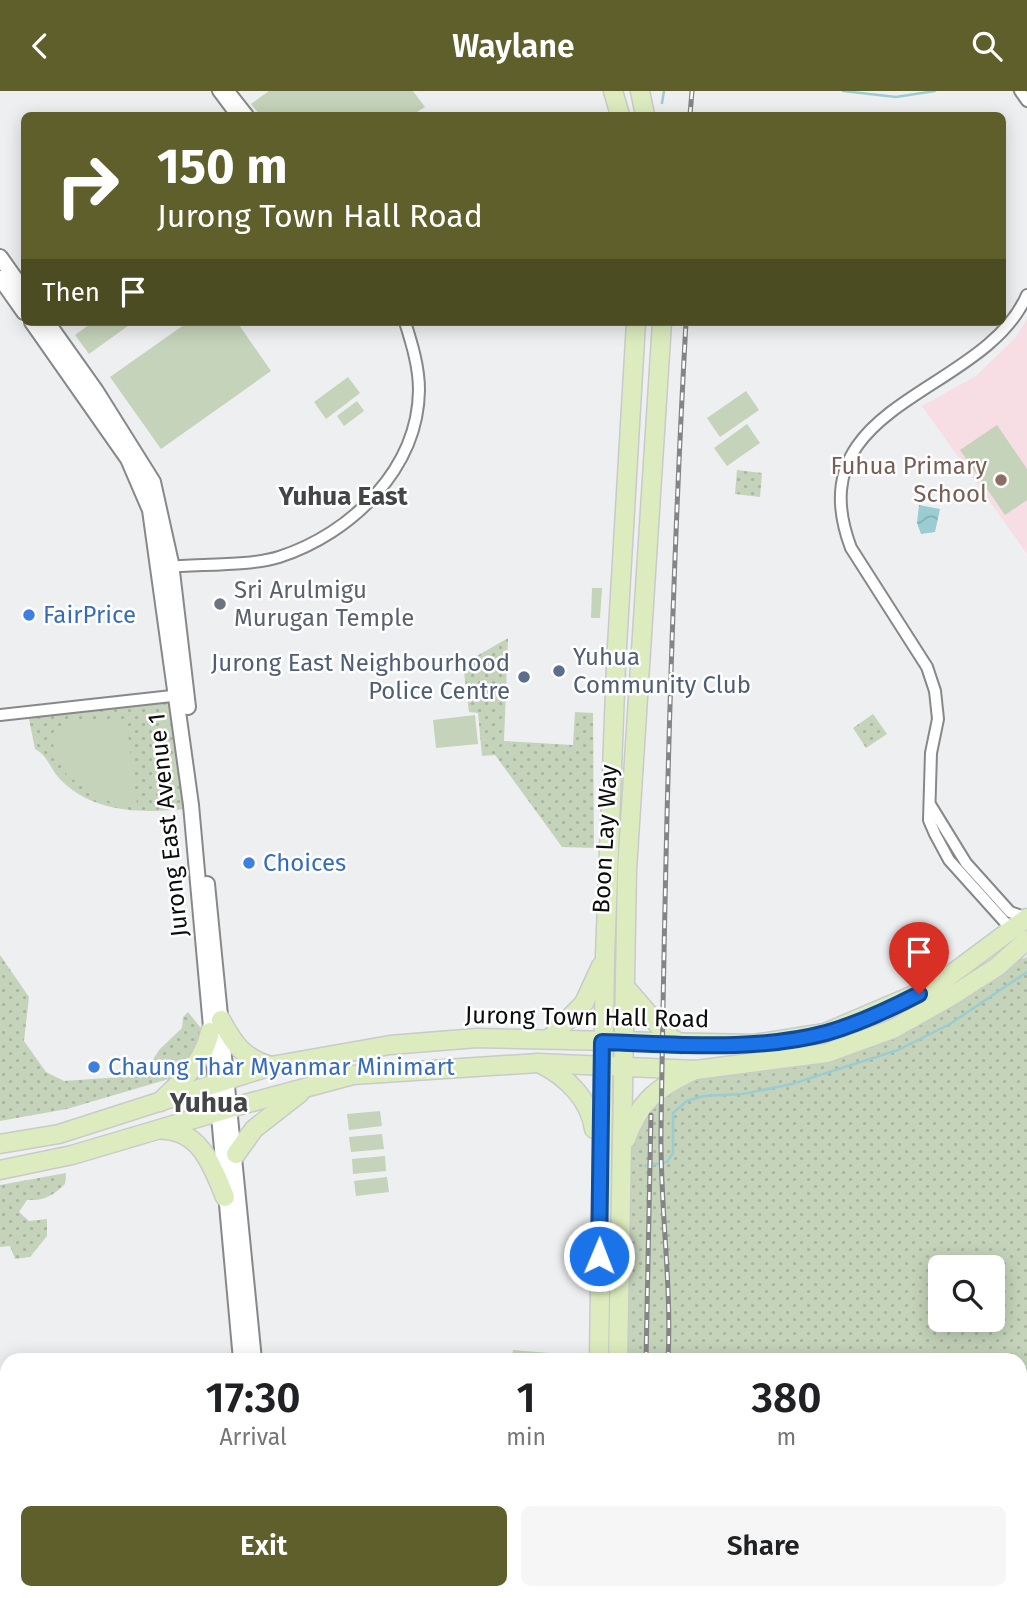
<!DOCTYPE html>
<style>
:root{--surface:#fff;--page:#f6f6f6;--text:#202124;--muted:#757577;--accent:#5f5f2c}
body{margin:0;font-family:"Fira Sans",sans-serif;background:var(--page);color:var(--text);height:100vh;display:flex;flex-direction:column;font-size:26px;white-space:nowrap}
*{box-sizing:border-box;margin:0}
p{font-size:23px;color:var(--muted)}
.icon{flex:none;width:38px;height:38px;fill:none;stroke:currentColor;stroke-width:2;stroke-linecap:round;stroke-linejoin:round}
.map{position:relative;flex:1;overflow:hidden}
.panel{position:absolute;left:0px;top:1262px;width:1027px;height:247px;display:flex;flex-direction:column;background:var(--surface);border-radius:21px 21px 0 0;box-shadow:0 4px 18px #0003}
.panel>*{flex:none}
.banner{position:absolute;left:21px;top:21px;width:985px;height:214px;border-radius:10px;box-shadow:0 4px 18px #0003;background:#5f5f2c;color:#fff;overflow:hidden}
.fabs{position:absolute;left:928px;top:1164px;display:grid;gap:14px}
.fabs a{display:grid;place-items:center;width:77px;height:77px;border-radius:10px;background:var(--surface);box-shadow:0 4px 18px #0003;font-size:35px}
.pin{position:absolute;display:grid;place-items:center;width:60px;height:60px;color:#fff;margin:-72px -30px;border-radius:50% 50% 50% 0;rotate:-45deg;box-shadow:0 0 7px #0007}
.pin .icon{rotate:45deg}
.me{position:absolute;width:77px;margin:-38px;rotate:1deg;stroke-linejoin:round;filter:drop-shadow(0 0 5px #0008)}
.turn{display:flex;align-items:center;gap:24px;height:147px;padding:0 21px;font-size:32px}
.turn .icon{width:91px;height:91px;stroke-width:2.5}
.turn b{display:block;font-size:49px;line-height:60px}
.then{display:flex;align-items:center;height:66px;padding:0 21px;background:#0003;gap:14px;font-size:26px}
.eta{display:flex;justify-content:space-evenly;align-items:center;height:119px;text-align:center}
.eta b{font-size:42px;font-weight:600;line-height:49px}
.cta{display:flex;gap:14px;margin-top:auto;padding:14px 21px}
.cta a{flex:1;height:80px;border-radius:10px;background:var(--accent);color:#fff;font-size:28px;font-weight:600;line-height:80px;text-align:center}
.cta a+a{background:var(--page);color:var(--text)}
header{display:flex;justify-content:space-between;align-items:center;height:91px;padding:0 21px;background:var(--accent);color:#fff;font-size:32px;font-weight:600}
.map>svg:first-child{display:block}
.education{fill:#f7dde4}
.grass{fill:url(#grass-dots);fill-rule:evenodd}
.garden{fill:#c5d3ba}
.water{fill:url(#water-waves)}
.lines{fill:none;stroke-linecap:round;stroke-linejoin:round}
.stream{stroke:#9bccd2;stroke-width:2.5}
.minor-casing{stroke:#87888a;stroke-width:14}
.tertiary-casing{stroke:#87888a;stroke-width:18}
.primary-casing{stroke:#c9caca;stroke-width:21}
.minor{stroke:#fff;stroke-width:10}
.tertiary{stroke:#fff;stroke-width:14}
.primary{stroke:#dcecbf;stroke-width:18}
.rail-casing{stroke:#848585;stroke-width:5}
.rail{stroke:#fff;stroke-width:2.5;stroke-dasharray:8;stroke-linecap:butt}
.route-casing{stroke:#114b97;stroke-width:18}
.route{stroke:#1a73e8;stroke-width:12}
.education-dot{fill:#8d6e63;stroke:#fff;stroke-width:2.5}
.worship-dot{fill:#6b7280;stroke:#fff;stroke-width:2.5}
.shop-dot{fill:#3f7fe0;stroke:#fff;stroke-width:2.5}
.service-dot{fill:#5c6f8a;stroke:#fff;stroke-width:2.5}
.labels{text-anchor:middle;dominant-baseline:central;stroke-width:5;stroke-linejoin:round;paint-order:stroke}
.education-label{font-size:24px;fill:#785e54;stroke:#fff;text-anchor:end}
.worship-label{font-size:24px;fill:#5b616d;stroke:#fff;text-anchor:start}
.shop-label{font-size:24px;fill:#366cbe;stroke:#fff;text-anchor:start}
.service-label{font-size:24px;fill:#4e5e75;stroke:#fff;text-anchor:start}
.street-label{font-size:24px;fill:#0b0c0c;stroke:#fff}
.neighbourhood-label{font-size:26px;font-weight:bold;fill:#444546;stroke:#fff}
.quarter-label{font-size:28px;font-weight:bold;fill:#444546;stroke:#fff}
</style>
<header><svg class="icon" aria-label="back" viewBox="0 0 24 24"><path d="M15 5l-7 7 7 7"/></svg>Waylane<svg class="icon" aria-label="search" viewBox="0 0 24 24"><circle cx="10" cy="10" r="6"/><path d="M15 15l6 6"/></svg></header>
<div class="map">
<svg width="1027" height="1507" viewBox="0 0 1027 1507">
<defs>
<pattern id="grass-dots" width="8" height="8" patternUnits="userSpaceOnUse" patternTransform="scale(1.75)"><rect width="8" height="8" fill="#c5d3ba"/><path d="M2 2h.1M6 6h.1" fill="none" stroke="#a8b49f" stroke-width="1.8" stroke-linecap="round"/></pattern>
<pattern id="water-waves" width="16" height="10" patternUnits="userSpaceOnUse" patternTransform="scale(1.75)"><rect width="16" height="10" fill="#9bccd2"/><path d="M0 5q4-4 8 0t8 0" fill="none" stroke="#84aeb3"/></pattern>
</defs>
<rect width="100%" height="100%" fill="#eeeff0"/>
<path class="education" d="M1027 228V463L922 315 976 285 1016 246Z"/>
<g class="grass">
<path d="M737 379 762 382 760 406 735 403Z"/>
<path d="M508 547 504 650 573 654 575 621 593 622 594 757 562 756 495 664 482 665 478 622 469 621 463 573Z"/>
<path d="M178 605 187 718C143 722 92 723 59 687 49 676 48 665 35 658L28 623Z"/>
<path d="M873 623 887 643 866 657 853 637Z"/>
<path d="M0 864 29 906 24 950 46 981 64 990 135 985 149 975 159 959 182 937 183 926 188 921 204 941 198 960 172 987 67 1018 0 1030Z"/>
<path d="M1027 866V1437L1020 1446V1269H618L620 1064 634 1027 683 985 827 962 997 876ZM940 1176H992V1228H940Z"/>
<path d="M66 1082 65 1093C53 1105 43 1110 27 1109L19 1121 29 1130 47 1128V1145L30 1166 15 1168 10 1155 0 1156V1094Z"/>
<path d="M513 1259 585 1265V1269H512Z"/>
<rect x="504" y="1502" width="74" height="5"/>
<path d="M614 1502H978L974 1507H614Z"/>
</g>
<g class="garden">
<path d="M269 0H413L425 16 412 24H260L251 13Z"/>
<path d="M93 231H131L132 232 89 263 75 244Z"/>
<path d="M188 231H237L271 280 161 358 110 286Z"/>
<path d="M348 286 360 302 326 328 314 311Z"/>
<path d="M746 300 759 319 720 346 707 327Z"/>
<path d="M357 310 364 320 344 335 337 325Z"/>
<path d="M747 333 760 352 727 375 714 357Z"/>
<path d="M997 334 1027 378V409L1005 424 960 359Z"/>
<path d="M592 497H602L600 527H591Z"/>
<path d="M475 624 478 653 436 657 433 629Z"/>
<path d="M126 628 137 713 117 715 67 685 49 645 66 632Z"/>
<path d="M380 1020 382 1035 349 1039 347 1023Z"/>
<path d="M382 1043 384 1058 351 1061 349 1046Z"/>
<path d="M385 1065 386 1080 353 1083 352 1068Z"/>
<path d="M387 1086 389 1101 356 1105 354 1090Z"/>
</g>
<g class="water">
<path d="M919 414 940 418 935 441 921 443 917 432Z"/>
<path d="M1027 1437V1507H974L978 1502H1020V1446Z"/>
</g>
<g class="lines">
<g class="stream">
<path d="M843 0 896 6 935 0"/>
<path d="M662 12 664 0"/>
<path d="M645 1075 667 1071 673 1062V1022L687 1010 703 1005 743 1003 792 993 898 959 950 933 1027 881"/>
</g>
<defs>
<g id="minor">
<path d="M218 0 236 24"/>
<path d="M229 0 248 24"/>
<path d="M1020 0 1027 10"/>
<path d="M167 476C199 473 251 475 279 466 351 443 418 378 419 299 419 276 412 253 405 231"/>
<path d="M0 624 181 604"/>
<path d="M931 715 966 772 1010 821 1027 827"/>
<path d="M1012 839 949 769 935 743 929 729 931 662 938 628 935 600 927 576 851 457C795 310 983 305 1027 204"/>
<path d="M48 1507 59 1502"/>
</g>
<g id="tertiary">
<path d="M0 166 24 200"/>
<path d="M0 187 24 221"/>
<path d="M32 231 128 368 150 419 191 714 241 1269"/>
<path d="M47 231 96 300 153 391 171 472 188 616"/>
<path d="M207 793 254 1269"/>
<path d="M287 1502 288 1507"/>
<path d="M300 1502 301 1507"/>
</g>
<g id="primary">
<path d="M613 0 620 24"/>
<path d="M640 0 645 24"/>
<path d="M626 897 667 944 681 953"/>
<path d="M221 929C234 953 243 967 271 975"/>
<path d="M550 947 584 912 601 875"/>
<path d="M541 973C567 986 590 1009 594 1038"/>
<path d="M160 1011C183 988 202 974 210 941"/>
<path d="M164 1039C201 1040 213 1077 225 1106"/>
<path d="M626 1048C640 1009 658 996 695 979"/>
<path d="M0 1053 59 1043 271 975 390 954 477 947 754 953 825 942 937 894 1027 827"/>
<path d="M236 1063 254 1038 300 1002"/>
<path d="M0 1079 72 1064 241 1014 353 984 538 972 696 979 827 962 893 938 950 906 997 876 1027 849"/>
<path d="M599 1269 605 865 616 573 636 231"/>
<path d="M618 1269 627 779 662 231"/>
<path d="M597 1507V1502"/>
<path d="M614 1507V1502"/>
</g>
</defs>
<use href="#minor" class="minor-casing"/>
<use href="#tertiary" class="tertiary-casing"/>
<use href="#primary" class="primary-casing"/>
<use href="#minor" class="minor"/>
<use href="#tertiary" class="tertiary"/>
<use href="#primary" class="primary"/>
<defs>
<g id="rail">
<path d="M690 24 692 0"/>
<path d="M646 1269 651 1024"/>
<path d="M668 1269C672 1193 660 1117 661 1041 665 771 671 501 686 231"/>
<path d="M642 1507V1502"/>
<path d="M662 1507V1502"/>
</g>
</defs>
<use href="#rail" class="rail-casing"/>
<use href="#rail" class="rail"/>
</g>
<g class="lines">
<defs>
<path id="route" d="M599 1165 602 951C676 953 754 961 826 942 858 933 890 918 919 903"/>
</defs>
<use href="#route" class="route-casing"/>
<use href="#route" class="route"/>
</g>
<circle class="education-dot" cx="1001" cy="389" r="7"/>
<circle class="worship-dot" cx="220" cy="513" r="7"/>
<g class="shop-dot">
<circle cx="29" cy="524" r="7"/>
<circle cx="249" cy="772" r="7"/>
<circle cx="94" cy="976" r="7"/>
</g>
<g class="service-dot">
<circle cx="559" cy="580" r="7"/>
<circle cx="524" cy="586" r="7"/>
</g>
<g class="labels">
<g class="education-label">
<text x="987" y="375">Fuhua Primary<tspan x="987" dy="28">School</tspan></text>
</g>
<g class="worship-label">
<text x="234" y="499">Sri Arulmigu<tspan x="234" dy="28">Murugan Temple</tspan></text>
</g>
<g class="shop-label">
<text x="43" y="524">FairPrice</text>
<text x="263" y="772">Choices</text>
<text x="108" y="976">Chaung Thar Myanmar Minimart</text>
</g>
<g class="service-label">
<text x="573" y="566">Yuhua<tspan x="573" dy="28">Community Club</tspan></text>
<text x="510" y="572" text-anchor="end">Jurong East Neighbourhood<tspan x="510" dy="28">Police Centre</tspan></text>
</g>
<g class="street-label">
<text transform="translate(168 734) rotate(-96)">Jurong East Avenue 1</text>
<text transform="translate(605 748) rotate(-87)">Boon Lay Way</text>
<text transform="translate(587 926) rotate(1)">Jurong Town Hall Road</text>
</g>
<g class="neighbourhood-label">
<text x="343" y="405">Yuhua East</text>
</g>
<g class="quarter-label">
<text x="209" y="1011">Yuhua</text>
</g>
</g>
</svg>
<div class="fabs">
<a><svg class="icon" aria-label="search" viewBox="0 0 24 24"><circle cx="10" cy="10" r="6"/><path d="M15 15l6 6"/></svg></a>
</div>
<div class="pin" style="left:919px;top:903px;background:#d93025"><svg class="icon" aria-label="arrive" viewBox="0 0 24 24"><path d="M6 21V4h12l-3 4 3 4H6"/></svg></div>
<svg class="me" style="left:599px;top:1165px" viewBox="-20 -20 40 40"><circle r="17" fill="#1a73e8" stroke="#fff" stroke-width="3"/><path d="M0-11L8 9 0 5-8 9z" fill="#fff"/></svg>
<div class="banner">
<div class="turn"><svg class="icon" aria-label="right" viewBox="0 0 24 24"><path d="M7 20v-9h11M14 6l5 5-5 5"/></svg><div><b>150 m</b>Jurong Town Hall Road</div></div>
<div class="then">Then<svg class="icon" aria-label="arrive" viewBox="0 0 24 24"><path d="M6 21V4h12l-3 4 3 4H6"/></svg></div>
</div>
<section class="panel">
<div class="eta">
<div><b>17:30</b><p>Arrival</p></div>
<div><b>1</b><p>min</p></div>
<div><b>380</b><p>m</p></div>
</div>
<div class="cta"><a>Exit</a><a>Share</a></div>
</section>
</div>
